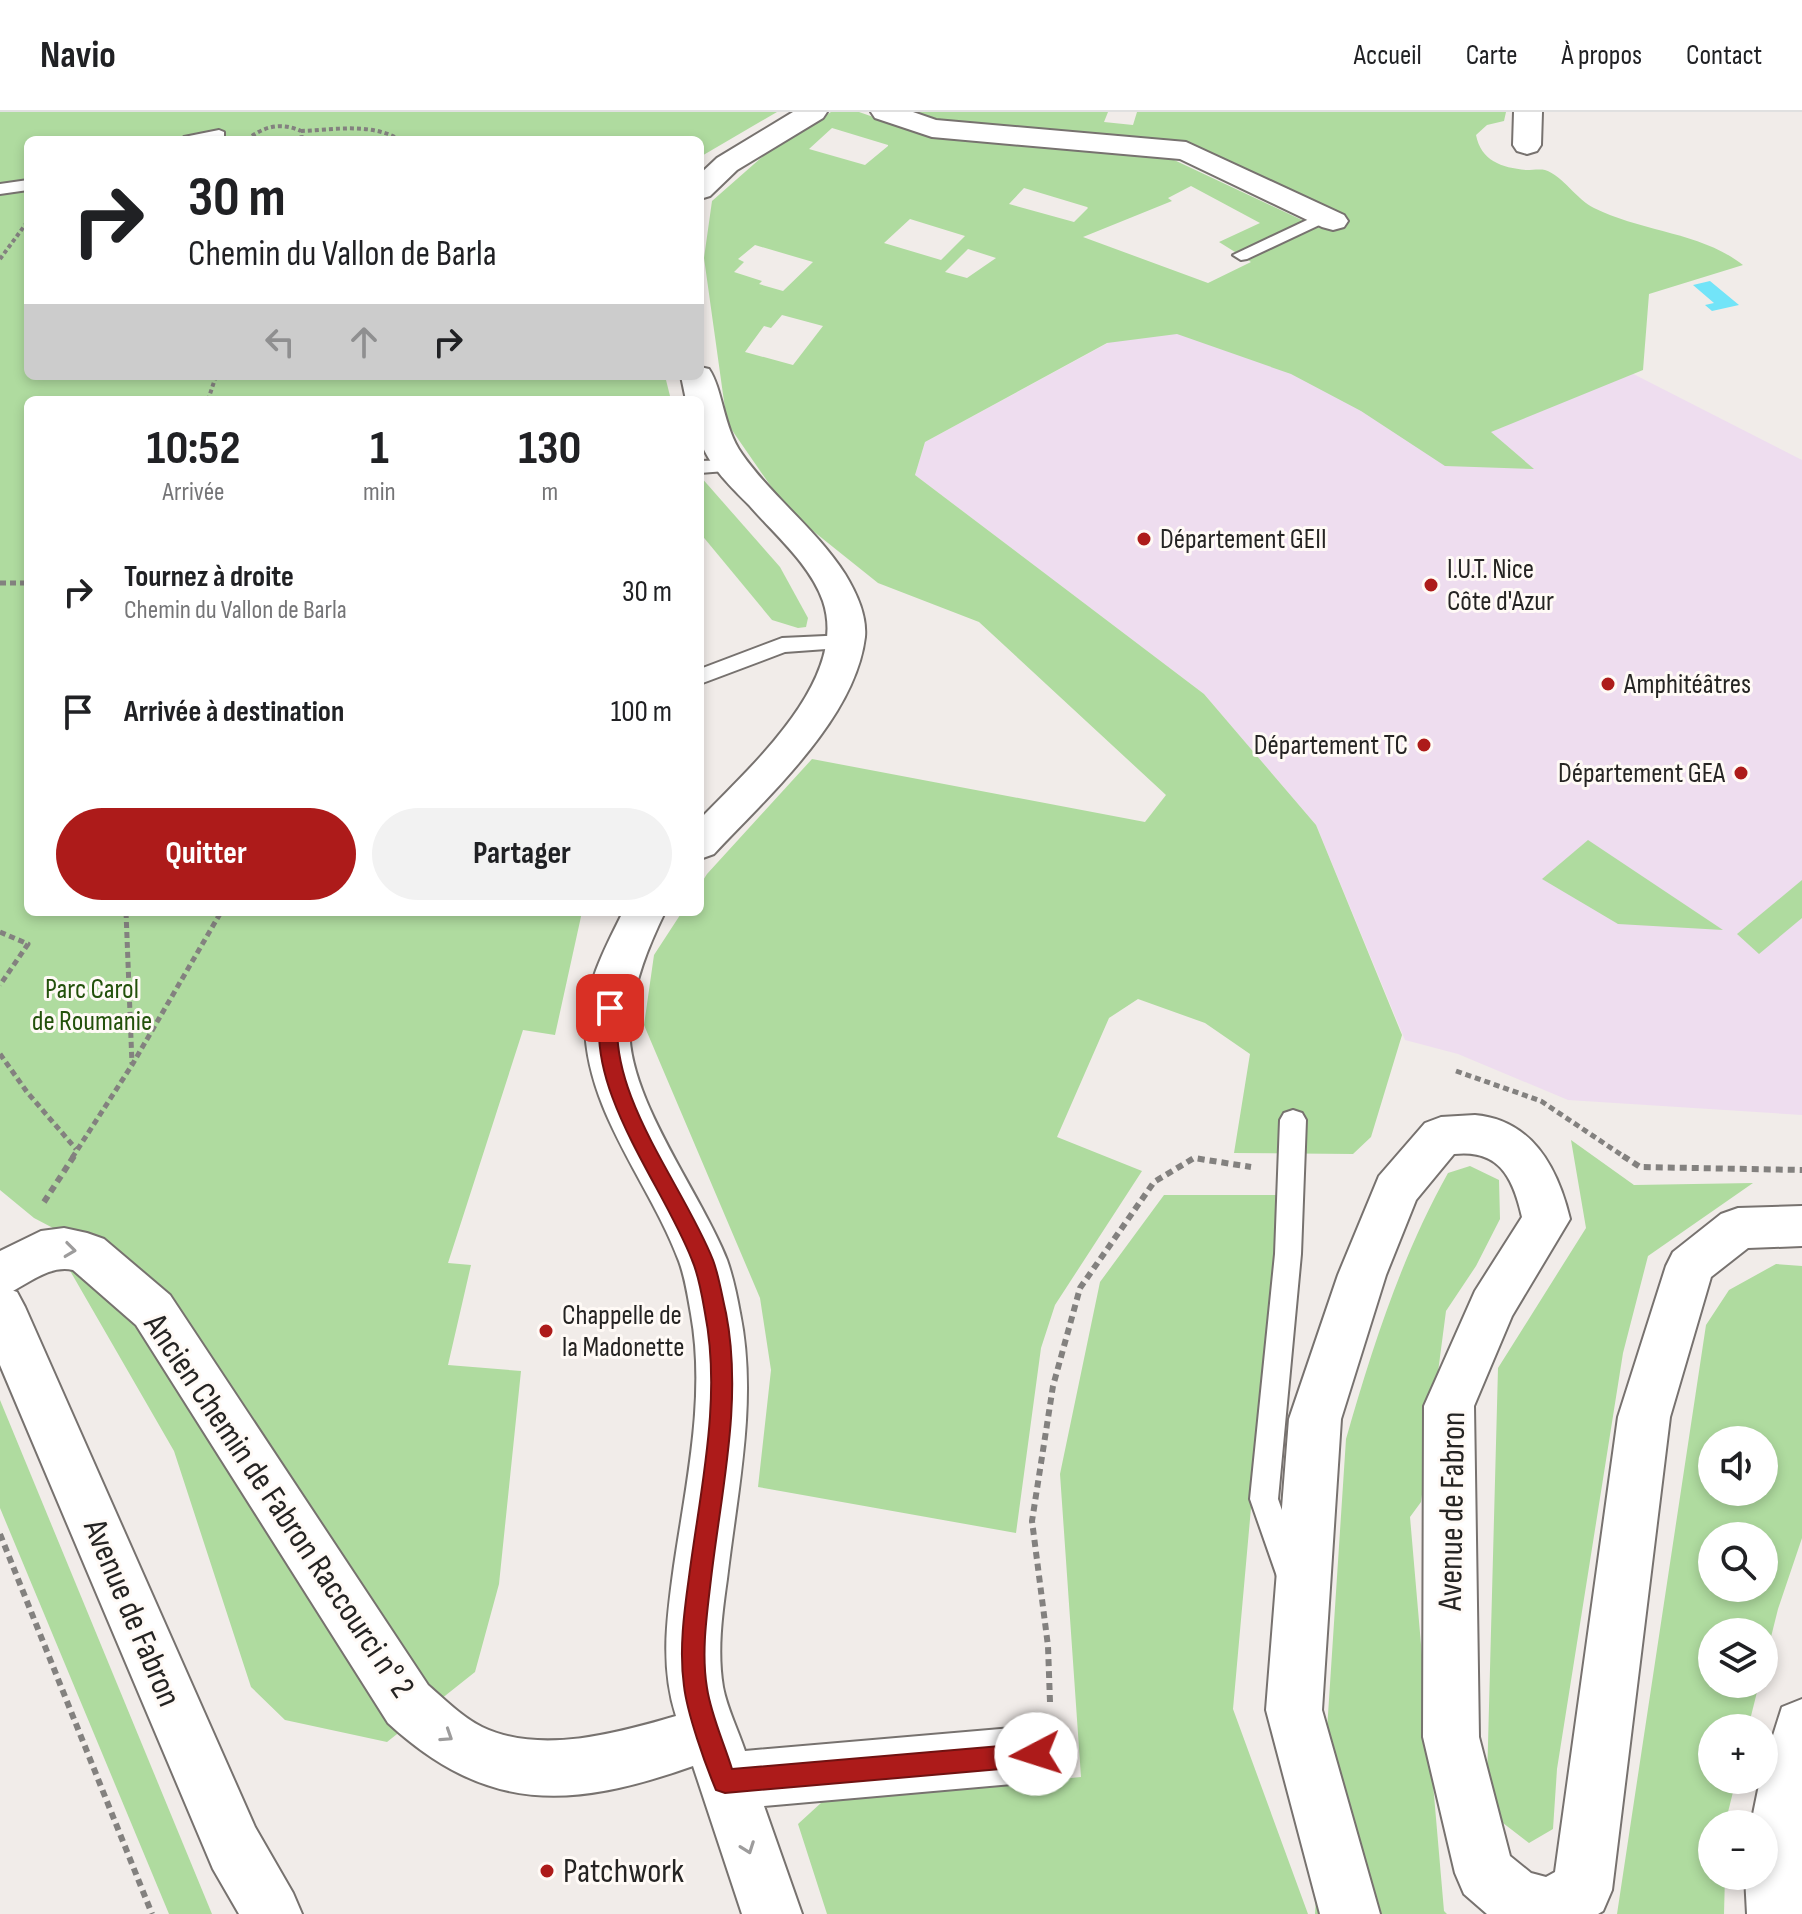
<!DOCTYPE html>
<html lang="fr">
<meta charset="utf-8">
<style>
:root{--surface:#fff;--page:#f2f2f2;--text:#202124;--muted:#757577;--line:#e0e0e0;--accent:#ad1b1a}
body{margin:0;font-family:"Sofia Sans Condensed",sans-serif;background:var(--page);color:var(--text);height:100vh;display:flex;flex-direction:column;font-size:30px;white-space:nowrap}
*{box-sizing:border-box;margin:0}
p{font-size:26px;color:var(--muted)}
.icon{flex:none;width:44px;height:44px;fill:none;stroke:currentColor;stroke-width:2;stroke-linecap:round;stroke-linejoin:round}
.map{position:relative;flex:1;overflow:hidden}
.sheet{position:absolute;left:24px;top:284px;width:680px;height:520px;display:flex;flex-direction:column;background:var(--surface);border-radius:12px;box-shadow:0 4px 12px #0003}
.sheet>*{flex:none}
.hud{position:absolute;left:24px;top:24px;width:680px;height:244px;border-radius:12px;box-shadow:0 4px 12px #0003;background:#fff;color:var(--text);overflow:hidden}
.controls{position:absolute;left:1698px;top:1314px;display:grid;gap:16px}
.controls a{display:grid;place-items:center;width:80px;height:80px;border-radius:50%;background:var(--surface);box-shadow:0 4px 12px #0003;font-size:40px}
.pin{position:absolute;display:grid;place-items:center;width:68px;height:68px;color:#fff;margin:-34px;border-radius:16px;box-shadow:0 4px 12px #0006}
.me{position:absolute;width:88px;margin:-44px;rotate:265deg;stroke-linejoin:round;filter:drop-shadow(0 0 6px #0008)}
.turn{display:flex;align-items:center;gap:28px;height:168px;padding:0 32px;font-size:36px}
.turn .icon{width:104px;height:104px;stroke-width:2.5}
.turn b{display:block;font-size:56px;line-height:68px}
.lanes{display:flex;align-items:center;height:76px;padding:0 32px;background:#0003;justify-content:center;gap:40px;direction:ltr}
.lanes .off{opacity:.35}
.eta{display:flex;justify-content:space-evenly;align-items:center;height:136px;text-align:center}
.eta b{font-size:48px;font-weight:700;line-height:56px}
.button{display:flex;gap:16px;margin-top:auto;padding:16px 32px}
.button a{flex:1;height:92px;border-radius:48px;background:var(--accent);color:#fff;font-size:32px;font-weight:700;line-height:92px;text-align:center}
.button a+a{background:var(--page);color:var(--text)}
ul{padding:0;list-style:none}
li{display:flex;align-items:center;gap:24px;height:120px;padding:0 32px}
li div{flex:1}
li b{display:block;font-size:30px}
li em{font-style:normal}
header{display:flex;align-items:center;gap:48px;box-sizing:border-box;height:112px;padding:0 40px;background:var(--surface);border-bottom:2px solid var(--line)}
header strong{font-size:38px}
nav{display:flex;gap:44px;margin-inline-start:auto;font-size:28px}
.map>svg:first-child{display:block}
.education{fill:#eeddef}
.green{fill:#afdb9f;fill-rule:evenodd}
.water{fill:#72e4f8}
.lines{fill:none;stroke-linecap:round;stroke-linejoin:round}
.service-casing{stroke:#77726f;stroke-width:4}
.minor-casing{stroke:#77726f;stroke-width:4}
.tertiary-casing{stroke:#77726f;stroke-width:4}
.path-far2{stroke:#83817f;stroke-width:4;stroke-dasharray:4 3;stroke-linecap:butt}
.path-far1{stroke:#83817f;stroke-width:5;stroke-dasharray:6 4;stroke-linecap:butt}
.path{stroke:#83817f;stroke-width:6;stroke-dasharray:7 5;stroke-linecap:butt}
.service{fill:#fff;fill-rule:evenodd}
.minor{fill:#fff;fill-rule:evenodd}
.tertiary{fill:#fff;fill-rule:evenodd}
.oneway{stroke:#9d9c9c}
.route{fill:#ad1b1a;stroke:#701211;stroke-width:2}
.poi-dot{fill:#ad1b1a;stroke:#fffaf6;stroke-width:3}
.labels{text-anchor:middle;dominant-baseline:central;stroke-width:6;stroke-linejoin:round;paint-order:stroke}
.poi-label{font-size:28px;fill:#252423;stroke:#fffaf6;text-anchor:start}
.park-label{font-size:28px;fill:#23510b;stroke:#fffaf6}
.near-street-label{font-size:34px;fill:#252423;stroke:#fffaf6}
.near-poi-label{font-size:34px;fill:#252423;stroke:#fffaf6;text-anchor:start}
</style>
<header>
<strong>Navio</strong>
<nav><a>Accueil</a><a>Carte</a><a>À propos</a><a>Contact</a></nav>
</header>
<div class="map">
<svg width="1802" height="1802" viewBox="0 0 1802 1802">
<rect width="100%" height="100%" fill="#f1ece9"/>
<path class="education" d="M1333 109 1802 348V1003L1568 988 1458 942 1405 928 1316 713 1204 582 915 363 925 330Z"/>
<g class="green">
<path d="M0 0H777L700 45V28H28V264H665L671 288H28V800H582L555 923 523 918 448 1151 471 1153 448 1253 521 1259 499 1472 475 1560 387 1630 285 1608 251 1575 174 1339 65 1150 72 1126 34 1106 0 1078Z"/>
<path d="M831 0H859L925 23 1172 47 1319 116 1328 98 1183 34 940 11 909 0H1108L1104 10 1133 13 1137 0H1506L1504 9 1487 13 1476 23C1481 49 1502 56 1527 58 1532 58 1540 57 1545 58 1563 64 1577 88 1594 96 1642 120 1701 120 1743 153L1649 182 1643 258 1491 320 1534 357 1445 354 1361 299 1291 262 1177 222 1107 231 925 330 915 363 1204 582 1316 713 1402 923 1371 1025 1353 1042 1234 1041 1250 942 1205 911 1138 887 1109 906 1057 1025 1142 1059 1055 1193 1041 1236 1016 1421 758 1375 771 1258 760 1186 644 913 654 843 682 800H700V773L707 762 812 647 1145 710 1166 683 979 510 878 471 788 399 727 311 704 146 712 89 771 37ZM832 16 888 33V34L865 53 809 37ZM1191 74 1260 111 1219 130 1251 150 1208 171 1083 125 1172 89 1168 86ZM1024 76 1087 95 1088 96 1074 110 1009 92ZM910 107 965 124 941 148 884 131ZM755 133 813 150 783 179 759 172 762 169 734 160 744 150 738 147ZM968 137 996 146 967 166 945 160ZM782 203 823 214 793 253 745 240 764 214 771 216Z"/>
<path d="M700 364 780 455 808 506 806 515 798 516 772 508 700 421Z"/>
<path d="M1588 728 1723 818 1618 812 1542 767Z"/>
<path d="M1802 768V806L1759 842 1737 822Z"/>
<path d="M1571 1028 1634 1073 1753 1071 1648 1144 1623 1241 1557 1657 1553 1717 1529 1731 1503 1711 1487 1670 1498 1256 1586 1116Z"/>
<path d="M1470 1054 1499 1068 1500 1107 1476 1154 1446 1199 1421 1390 1410 1405 1444 1799 1447 1802H1315L1346 1327C1372 1236 1402 1143 1448 1061Z"/>
<path d="M1164 1083H1279L1233 1597 1308 1802H827L798 1712 822 1690 1081 1665 1060 1362 1100 1170Z"/>
<path d="M1776 1152 1802 1154V1426L1778 1497 1764 1553V1520H1712V1572H1759L1748 1616H1712V1668H1736L1725 1712H1712V1764H1725L1724 1802H1617L1706 1213 1729 1178ZM1712 1328H1764V1380H1712ZM1712 1424H1764V1476H1712Z"/>
<path d="M0 1288 212 1802H169L0 1396Z"/>
</g>
<path class="water" d="M1710 169 1739 193 1712 199 1705 193 1714 191 1693 173Z"/>
<g class="lines">
<defs>
<g id="service">
<path d="M219 18 224 20V26L182 28 184 25Z"/>
<path d="M28 68V78L0 82V72Z"/>
<path d="M1324 100 1330 102V108L1247 147 1241 148 1233 143Z"/>
<path d="M731 348 738 350 740 354 738 358 700 361V349Z"/>
<path d="M847 523 854 525 857 530 854 535 785 540 700 572V557L782 526Z"/>
<path d="M1293 998 1302 1001 1306 1008 1301 1142 1278 1387 1305 1463 1300 1473 1290 1477 1280 1473 1250 1387 1275 1142 1280 1008 1284 1001Z"/>
</g>
<g id="minor">
<path d="M793 0H827L823 6 737 58 710 84 700 87V62L717 46Z"/>
<path d="M871 0H913L936 8 1186 30 1344 103 1348 109 1344 115 1333 118 1322 115 1180 47 932 25 875 6Z"/>
<path d="M1514 0H1542L1541 33 1537 39 1527 42 1517 39 1513 33Z"/>
<path d="M700 255 709 257C723 278 723 315 742 342 772 385 816 417 845 462 856 480 867 503 865 525 855 607 768 684 714 742L700 747V707C749 656 850 568 823 489 810 452 774 422 749 393 732 376 709 354 701 330 697 319 700 301 700 288H686L681 264H700Z"/>
<path d="M623 800H665C648 835 634 870 630 909 622 980 702 1082 727 1148 733 1165 737 1184 740 1201 758 1288 737 1380 727 1467 722 1502 717 1540 723 1575 727 1596 738 1618 745 1639L1036 1614 1056 1622 1065 1642 1056 1662 1036 1670 764 1694 802 1802H742L693 1654C572 1697 487 1702 388 1611L136 1213 73 1158C47 1152 24 1176 0 1185V1139L41 1119 64 1116 87 1121 104 1127 170 1183 428 1573C444 1587 462 1605 482 1615 540 1643 618 1621 676 1604 660 1554 667 1505 674 1454 686 1372 706 1285 691 1202 688 1185 685 1165 679 1149 650 1071 587 1001 585 914 584 875 606 834 623 800Z"/>
</g>
<g id="tertiary">
<path d="M1475 1003C1533 1008 1558 1057 1570 1107L1512 1204 1474 1294 1479 1625 1510 1744 1531 1761 1546 1765 1555 1760 1618 1305 1666 1154 1673 1140 1721 1102 1738 1096 1802 1094V1134L1748 1136 1711 1165 1670 1305 1612 1778 1603 1799 1598 1802H1487L1464 1782 1455 1761 1423 1625 1424 1294 1475 1179 1522 1105C1513 1065 1499 1037 1454 1042L1416 1088 1386 1163 1341 1307 1322 1598 1380 1802H1320L1266 1598 1289 1307 1338 1163 1379 1064 1425 1011 1441 1005Z"/>
<path d="M0 1174 17 1180 25 1195 255 1715 293 1781 302 1802H239L213 1757 0 1253Z"/>
<path d="M1802 1587V1802H1747L1745 1764H1764V1712H1751L1760 1668H1764V1652L1782 1595Z"/>
</g>
</defs>
<use href="#service" class="service-casing"/>
<use href="#minor" class="minor-casing"/>
<use href="#tertiary" class="tertiary-casing"/>
<g class="path-far2">
<path d="M301 19C333 18 371 10 400 28"/>
<path d="M252 24C268 13 283 11 301 19L302 28"/>
<path d="M0 147 28 109"/>
<path d="M208 288 216 264"/>
</g>
<g class="path-far1">
<path d="M0 471H28"/>
<path d="M126 800 132 952"/>
<path d="M0 820 28 832 0 873"/>
<path d="M0 942 27 980 76 1037"/>
<path d="M1456 959 1541 989 1626 1046"/>
<path d="M72 1046 132 953 221 800"/>
</g>
<g class="path">
<path d="M1623 1044 1640 1055 1802 1058"/>
<path d="M44 1090 74 1044"/>
<path d="M0 1422 152 1802"/>
<path d="M1050 1590 1048 1534 1032 1409 1053 1274 1080 1176 1154 1070 1194 1046 1251 1055"/>
</g>
<use href="#service" class="service"/>
<use href="#minor" class="minor"/>
<use href="#tertiary" class="tertiary"/>
</g>
<defs><path id="oneway-chevron" d="M-2-3.5L2.5 0L-2 3.5" fill="none" stroke-width="1.6" stroke-linecap="round" stroke-linejoin="round" transform="scale(2)"/></defs>
<g class="oneway">
<use href="#oneway-chevron" transform="translate(70 1138) rotate(7)"/>
<use href="#oneway-chevron" transform="translate(447 1624) rotate(33)"/>
<use href="#oneway-chevron" transform="translate(748 1736) rotate(70)"/>
</g>
<path class="route" d="M610 889 619 896C604 980 683 1072 713 1148 719 1164 722 1184 726 1201 743 1288 721 1380 711 1467 707 1502 701 1540 707 1576 711 1603 724 1631 732 1657L1036 1631 1044 1634 1048 1642 1044 1651 1036 1654 725 1681 716 1678C705 1652 687 1601 684 1574 679 1538 684 1501 689 1465 700 1379 722 1287 705 1201 702 1184 699 1164 692 1148 663 1073 585 979 601 896Z"/>
<g class="poi-dot">
<circle cx="1144" cy="427" r="8"/>
<circle cx="1431" cy="473" r="8"/>
<circle cx="1608" cy="572" r="8"/>
<circle cx="1424" cy="633" r="8"/>
<circle cx="1741" cy="661" r="8"/>
<circle cx="546" cy="1219" r="8"/>
<circle cx="547" cy="1759" r="8"/>
</g>
<g class="labels">
<g class="poi-label">
<text x="1160" y="427">Département GEII</text>
<text x="1447" y="457">I.U.T. Nice<tspan x="1447" dy="32">Côte d'Azur</tspan></text>
<text x="1624" y="572">Amphitéâtres</text>
<text x="1408" y="633" text-anchor="end">Département TC</text>
<text x="1725" y="661" text-anchor="end">Département GEA</text>
<text x="562" y="1203">Chappelle de<tspan x="562" dy="32">la Madonette</tspan></text>
</g>
<g class="park-label">
<text x="92" y="877">Parc Carol<tspan x="92" dy="32">de Roumanie</tspan></text>
</g>
<g class="near-street-label">
<text transform="translate(279 1394) rotate(56)">Ancien Chemin de Fabron Raccourci n° 2</text>
<text transform="translate(1452 1399) rotate(-89)">Avenue de Fabron</text>
<text transform="translate(132 1501) rotate(67)">Avenue de Fabron</text>
</g>
<g class="near-poi-label">
<text x="563" y="1759">Patchwork</text>
</g>
</g>
</svg>
<div class="controls">
<a><svg class="icon" aria-label="sound" viewBox="0 0 24 24"><path d="M4 9h4l5-4v14l-5-4H4zM17 9q2 3 0 6"/></svg></a>
<a><svg class="icon" aria-label="search" viewBox="0 0 24 24"><circle cx="10" cy="10" r="6"/><path d="M15 15l6 6"/></svg></a>
<a><svg class="icon" aria-label="layers" viewBox="0 0 24 24"><path d="M12 4l9 5-9 5-9-5zM3 14l9 5 9-5"/></svg></a>
<a>+</a>
<a>−</a>
</div>
<div class="pin" style="left:610px;top:896px;background:#d93025"><svg class="icon" aria-label="arrive" viewBox="0 0 24 24"><path d="M6 21V4h12l-3 4 3 4H6"/></svg></div>
<svg class="me" style="left:1036px;top:1642px" viewBox="-20 -20 40 40"><circle r="19" fill="#fff"/><path d="M0-13L10 11 0 6-10 11z" fill="#ad1b1a"/></svg>
<div class="hud">
<div class="turn"><svg class="icon" aria-label="right" viewBox="0 0 24 24"><path d="M7 20v-9h11M14 6l5 5-5 5"/></svg><div><b>30 m</b>Chemin du Vallon de Barla</div></div>
<div class="lanes"><svg class="icon off" aria-label="left" viewBox="0 0 24 24"><path d="M17 20v-9H6M10 6l-5 5 5 5"/></svg><svg class="icon off" aria-label="ahead" viewBox="0 0 24 24"><path d="M12 20V5M6 11l6-6 6 6"/></svg><svg class="icon" aria-label="right" viewBox="0 0 24 24"><path d="M7 20v-9h11M14 6l5 5-5 5"/></svg></div>
</div>
<section class="sheet">
<div class="eta">
<div><b>10:52</b><p>Arrivée</p></div>
<div><b>1</b><p>min</p></div>
<div><b>130</b><p>m</p></div>
</div>
<ul>
<li><svg class="icon" aria-label="right" viewBox="0 0 24 24"><path d="M7 20v-9h11M14 6l5 5-5 5"/></svg><div><b>Tournez à droite</b><p>Chemin du Vallon de Barla</p></div><em>30 m</em></li>
<li><svg class="icon" aria-label="arrive" viewBox="0 0 24 24"><path d="M6 21V4h12l-3 4 3 4H6"/></svg><div><b>Arrivée à destination</b></div><em>100 m</em></li>
</ul>
<div class="button"><a>Quitter</a><a>Partager</a></div>
</section>
</div>
